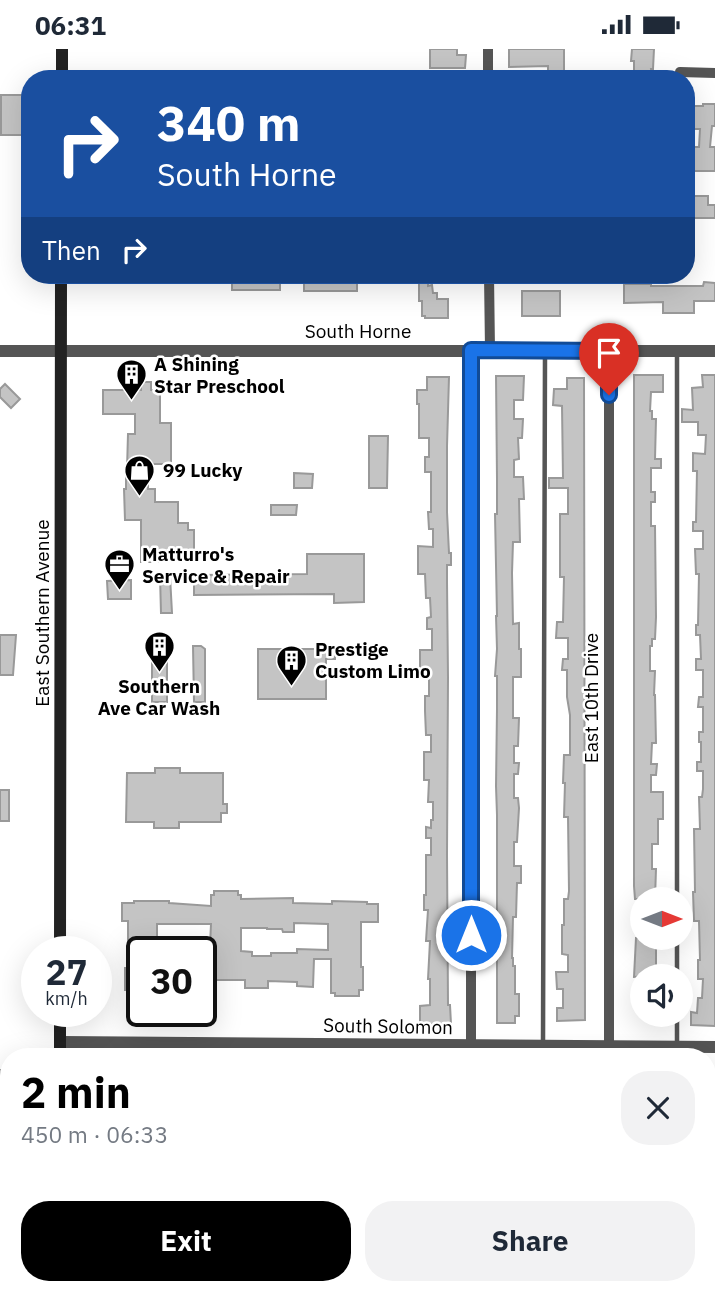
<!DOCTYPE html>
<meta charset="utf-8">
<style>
:root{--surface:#fff;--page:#f2f2f3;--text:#1f2937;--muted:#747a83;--accent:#000}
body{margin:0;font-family:"IBM Plex Sans",sans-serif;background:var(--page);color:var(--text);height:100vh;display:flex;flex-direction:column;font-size:26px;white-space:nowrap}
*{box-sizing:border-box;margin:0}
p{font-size:23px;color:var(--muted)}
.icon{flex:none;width:38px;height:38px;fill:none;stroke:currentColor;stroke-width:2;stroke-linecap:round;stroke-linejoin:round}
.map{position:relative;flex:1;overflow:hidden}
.drawer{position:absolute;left:0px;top:999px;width:716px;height:247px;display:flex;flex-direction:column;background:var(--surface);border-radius:28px 28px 0 0;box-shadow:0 7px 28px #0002}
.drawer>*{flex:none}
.guide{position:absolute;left:21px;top:21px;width:674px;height:214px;border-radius:28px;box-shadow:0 7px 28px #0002;background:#1a4fa0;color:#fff;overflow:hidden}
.needle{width:46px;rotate:90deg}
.controls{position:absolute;left:630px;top:838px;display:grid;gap:14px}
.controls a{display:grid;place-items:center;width:63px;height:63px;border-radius:50%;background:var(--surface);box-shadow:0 7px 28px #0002;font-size:35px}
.speed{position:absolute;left:21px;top:887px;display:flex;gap:14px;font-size:35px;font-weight:700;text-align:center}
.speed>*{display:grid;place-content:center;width:91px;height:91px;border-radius:50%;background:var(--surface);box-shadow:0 7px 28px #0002;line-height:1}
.speed small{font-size:18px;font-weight:400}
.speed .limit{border:4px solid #111;border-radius:10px;background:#fff;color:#111}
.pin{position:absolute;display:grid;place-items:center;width:60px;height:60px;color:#fff;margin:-72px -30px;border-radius:50% 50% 50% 0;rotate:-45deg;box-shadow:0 0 7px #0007}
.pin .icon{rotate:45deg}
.me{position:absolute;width:77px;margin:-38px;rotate:0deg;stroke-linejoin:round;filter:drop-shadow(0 0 5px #0008)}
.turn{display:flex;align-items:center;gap:24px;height:147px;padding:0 21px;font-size:32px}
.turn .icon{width:91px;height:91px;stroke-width:2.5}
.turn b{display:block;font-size:49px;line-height:60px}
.then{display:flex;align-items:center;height:66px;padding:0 21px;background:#0003;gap:14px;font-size:26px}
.round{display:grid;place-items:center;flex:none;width:74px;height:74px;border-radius:28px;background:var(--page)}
.head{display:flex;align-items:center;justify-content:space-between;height:119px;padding:0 21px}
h1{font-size:42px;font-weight:700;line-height:52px;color:var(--accent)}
.cta{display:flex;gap:14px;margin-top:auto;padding:14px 21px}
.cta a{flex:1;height:80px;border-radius:28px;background:var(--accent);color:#fff;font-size:28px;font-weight:700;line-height:80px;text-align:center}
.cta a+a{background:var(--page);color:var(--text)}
.status{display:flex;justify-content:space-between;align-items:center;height:49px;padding:0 35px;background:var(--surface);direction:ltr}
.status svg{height:19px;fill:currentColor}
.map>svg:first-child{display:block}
.building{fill:#c4c4c4;stroke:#999;stroke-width:2;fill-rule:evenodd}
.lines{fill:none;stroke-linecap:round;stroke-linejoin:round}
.service{stroke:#555;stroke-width:4.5}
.minor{stroke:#555;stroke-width:10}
.tertiary{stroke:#555;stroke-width:12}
.secondary{stroke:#222;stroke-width:12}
.route-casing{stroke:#114b97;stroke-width:18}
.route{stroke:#1a73e8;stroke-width:12}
.labels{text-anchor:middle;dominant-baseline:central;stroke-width:5;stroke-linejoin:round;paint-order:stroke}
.street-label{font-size:19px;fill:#000;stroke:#fff}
.poi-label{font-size:19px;font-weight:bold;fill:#000;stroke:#fff;text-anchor:start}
</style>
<div class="status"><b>06:31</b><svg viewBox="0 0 49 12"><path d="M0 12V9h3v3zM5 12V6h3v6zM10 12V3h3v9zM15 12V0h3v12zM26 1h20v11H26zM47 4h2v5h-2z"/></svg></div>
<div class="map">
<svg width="715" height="1245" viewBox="0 0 715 1245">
<rect width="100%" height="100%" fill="#fff"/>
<g class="building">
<path d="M430 0H457V6H466L465 19H430Z"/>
<path d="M509 0H564V23H548V17L509 18Z"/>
<path d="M632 0H654L653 20H651L652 30H634V12H631Z"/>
<rect x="1" y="46" width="21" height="40"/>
<path d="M703 55H715V77H712L710 98H715V122H694V110H688V98H699L700 80H686V57H703Z"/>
<path d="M686 147H708V156H715V169H686Z"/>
<path d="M235 226H277V231H280V241H232V231H235Z"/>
<rect x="304" y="226" width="53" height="16"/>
<path d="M419 232H428V237L432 236 433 244H437V250H448V269H425V267H422V252H419Z"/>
<path d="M704 233 715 234V252H694V264H663V253L624 254V235H651V237H703Z"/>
<rect x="522" y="242" width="38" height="25"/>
<path d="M634 326H663V343H651L650 362H652V370H656L655 410H661V419H651V443H655V453H651V477H655L656 568 655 590H652V597H650V622H655L654 646H655L656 694H652L651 715H657L656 726H651V743H663V770H658V795H652V820H656L655 850H635L634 837Z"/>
<path d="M702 326H715V977L691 976V963L697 964 698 949H702L703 930H698V911H700L699 872H694L693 843H695L694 780H700L699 748H702L703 740V722H697V713H701V693H699V683H703V658H698L699 648H703V621H696V610H701L700 586H696V576H698L699 525H696L695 500H703V482H693V473H696L697 422H693V404L705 405 706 386H698V373H682V360L693 361 692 339 703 338Z"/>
<path d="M496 327H524L523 351H514V370H523L522 389H518L519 410 514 411V428H523L524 450H519L520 493H513L512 524 513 575 519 574V600H521V628H513V669H519L518 697H514V714H519L518 725H514V749H518L519 759 517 793H514V817H521V834H517L516 868H513L512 909H513V917H515V945H519V967H515V974H497V766L496 737 497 660V627H495L497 600 496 567H497L495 465H497V429Z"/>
<path d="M427 328H449L447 397V463L449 504H451V516H447V533L448 628 447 806 448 956H450L451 975H420V957L430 956V930H428L430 892H426L428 861H424V846H426V806H431V789H426V778L431 779V771H433V753H428L429 731H424V703H431V686H426L425 662V647H429V628H420V601H432V580H427V569L431 568 430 549H426L425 525H418V497L433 498V480H429L428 463H431V423H425V408H429V389H419V355H417V341H427Z"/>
<path d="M567 329H584L585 971 557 972V959H563V940H557L556 923H568V906L562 905V876H564V850H568L569 842 568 768H564L565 734H563L564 706H570V666L567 648V621H562L563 610H568V589H556L557 573H563L564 528H560V465H568V439H549V429H563L562 357 553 356 554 340H567Z"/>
<path d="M141 333H151V341L160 343V374H171V415H148V440H155V453H178V474H188V481H194V503L160 504V513H141V471H125L124 440H126V420H127L128 385H135V365H103V341H141Z"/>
<path d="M5 335 20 350 11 359 0 348V340Z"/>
<path d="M369 387H388L387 439H369Z"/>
<path d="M294 424 313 425 312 439H294Z"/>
<path d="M271 456H297L296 466H271Z"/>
<path d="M307 505H364V553L334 554V545L194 546V526L307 525Z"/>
<path d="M160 527H170L172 564H161Z"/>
<path d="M131 531V550H108L107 532Z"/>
<path d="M0 586H16L13 626H0Z"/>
<rect x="152" y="597" width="15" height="56"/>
<path d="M193 597H201L205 600V653H194Z"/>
<path d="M258 600H335V610H326V650H258Z"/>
<path d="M155 719H180V724H223V755H227V764H221V773H179V779H154V773H126L127 724H155Z"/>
<rect x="0" y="741" width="9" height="31"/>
<path d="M214 842H238V846H241V850L293 849V854L332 855V852L367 853V855H378V873H361V918H363V941H359V947H335V944H331V910H314L313 938 297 937V933L268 932V939H245V931H202L201 897H210L211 875H157V898H147V903H142V946L128 945V941H125V919H128V872H122V854H134V852H169V854L211 857V846H214ZM294 874 328 875V901L297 900V904H271V907H252V903L241 902V879H267V880H282L283 883H294Z"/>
<path d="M636 889H659L658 898H656V926L634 928Z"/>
<rect x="0" y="1021" width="9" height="22"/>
<path d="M0 1139 9 1148V1224H0Z"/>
</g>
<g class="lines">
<g class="service">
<path d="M677 303V850"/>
<path d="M677 889V928"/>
<path d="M677 966V997"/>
<path d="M543 996 545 305"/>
<path d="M453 1237V1245"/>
</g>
<g class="minor">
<path d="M680 23 715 24"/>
<path d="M488 30V0"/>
<path d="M489 226 490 301"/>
<path d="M471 301V1008"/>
<path d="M609 302V997"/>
<path d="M678 1237 679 1245"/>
</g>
<g class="tertiary">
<path d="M0 302H715"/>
<path d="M60 993 715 998"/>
</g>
<g class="secondary">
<path d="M62 0V30"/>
<path d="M60 903 61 226"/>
<path d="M60 1008V962"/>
<path d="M60 1237V1245"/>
</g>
</g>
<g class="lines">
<defs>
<path id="route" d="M471 886V301L609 302V346"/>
</defs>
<use href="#route" class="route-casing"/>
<use href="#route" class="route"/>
</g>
<defs>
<symbol id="building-pin" viewBox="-11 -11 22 30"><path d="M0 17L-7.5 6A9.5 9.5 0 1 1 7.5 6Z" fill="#000" stroke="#fff"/><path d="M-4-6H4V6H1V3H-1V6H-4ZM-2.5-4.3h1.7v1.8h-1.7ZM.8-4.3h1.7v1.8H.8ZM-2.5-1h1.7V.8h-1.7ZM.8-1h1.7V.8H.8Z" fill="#fff"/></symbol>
<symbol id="shop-pin" viewBox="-11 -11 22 30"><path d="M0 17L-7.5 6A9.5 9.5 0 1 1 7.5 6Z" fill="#000" stroke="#fff"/><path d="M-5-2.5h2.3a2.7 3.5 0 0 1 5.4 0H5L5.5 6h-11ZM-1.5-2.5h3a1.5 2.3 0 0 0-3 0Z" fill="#fff"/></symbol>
<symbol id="office-pin" viewBox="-11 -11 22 30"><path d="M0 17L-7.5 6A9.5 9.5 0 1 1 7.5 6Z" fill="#000" stroke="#fff"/><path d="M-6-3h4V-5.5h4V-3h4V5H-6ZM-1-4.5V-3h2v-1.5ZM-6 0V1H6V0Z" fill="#fff"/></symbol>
</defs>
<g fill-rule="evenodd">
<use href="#building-pin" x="114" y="308" width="35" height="47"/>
<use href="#shop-pin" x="122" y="404" width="35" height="47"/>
<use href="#office-pin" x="102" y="498" width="35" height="47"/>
<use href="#building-pin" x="142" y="580" width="35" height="47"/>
<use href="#building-pin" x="274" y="594" width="35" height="47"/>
</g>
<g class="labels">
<g class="street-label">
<text x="358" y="282">South Horne</text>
<text transform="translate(42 564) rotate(-90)">East Southern Avenue</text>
<text transform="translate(591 649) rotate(-90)">East 10th Drive</text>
<text transform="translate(388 977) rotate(1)">South Solomon</text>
</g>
<g class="poi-label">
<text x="154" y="315">A Shining<tspan x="154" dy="22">Star Preschool</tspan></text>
<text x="163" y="421">99 Lucky</text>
<text x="142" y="505">Matturro's<tspan x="142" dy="22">Service &amp; Repair</tspan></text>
<text x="315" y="600">Prestige<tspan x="315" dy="22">Custom Limo</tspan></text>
<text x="159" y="637" text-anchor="middle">Southern<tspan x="159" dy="22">Ave Car Wash</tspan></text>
</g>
</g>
</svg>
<div class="controls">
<a><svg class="needle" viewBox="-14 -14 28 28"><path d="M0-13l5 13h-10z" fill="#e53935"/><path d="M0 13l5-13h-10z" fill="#747a83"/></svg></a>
<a><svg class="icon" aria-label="sound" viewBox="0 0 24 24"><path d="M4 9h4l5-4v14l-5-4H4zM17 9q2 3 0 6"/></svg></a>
</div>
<div class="speed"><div>27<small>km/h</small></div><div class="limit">30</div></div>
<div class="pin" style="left:609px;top:346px;background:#d93025"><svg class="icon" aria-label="arrive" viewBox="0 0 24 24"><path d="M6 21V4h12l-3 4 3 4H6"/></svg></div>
<svg class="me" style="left:471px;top:886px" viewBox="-20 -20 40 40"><circle r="17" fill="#1a73e8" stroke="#fff" stroke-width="3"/><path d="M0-11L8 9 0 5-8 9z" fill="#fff"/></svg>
<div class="guide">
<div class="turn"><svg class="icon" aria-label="right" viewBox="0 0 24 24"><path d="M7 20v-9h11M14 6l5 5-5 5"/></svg><div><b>340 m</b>South Horne</div></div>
<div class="then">Then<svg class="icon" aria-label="right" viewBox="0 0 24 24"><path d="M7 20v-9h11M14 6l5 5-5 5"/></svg></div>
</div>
<section class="drawer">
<div class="head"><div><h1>2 min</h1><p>450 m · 06:33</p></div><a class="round"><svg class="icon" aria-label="close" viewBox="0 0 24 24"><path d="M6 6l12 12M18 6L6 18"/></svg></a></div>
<div class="cta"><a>Exit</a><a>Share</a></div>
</section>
</div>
